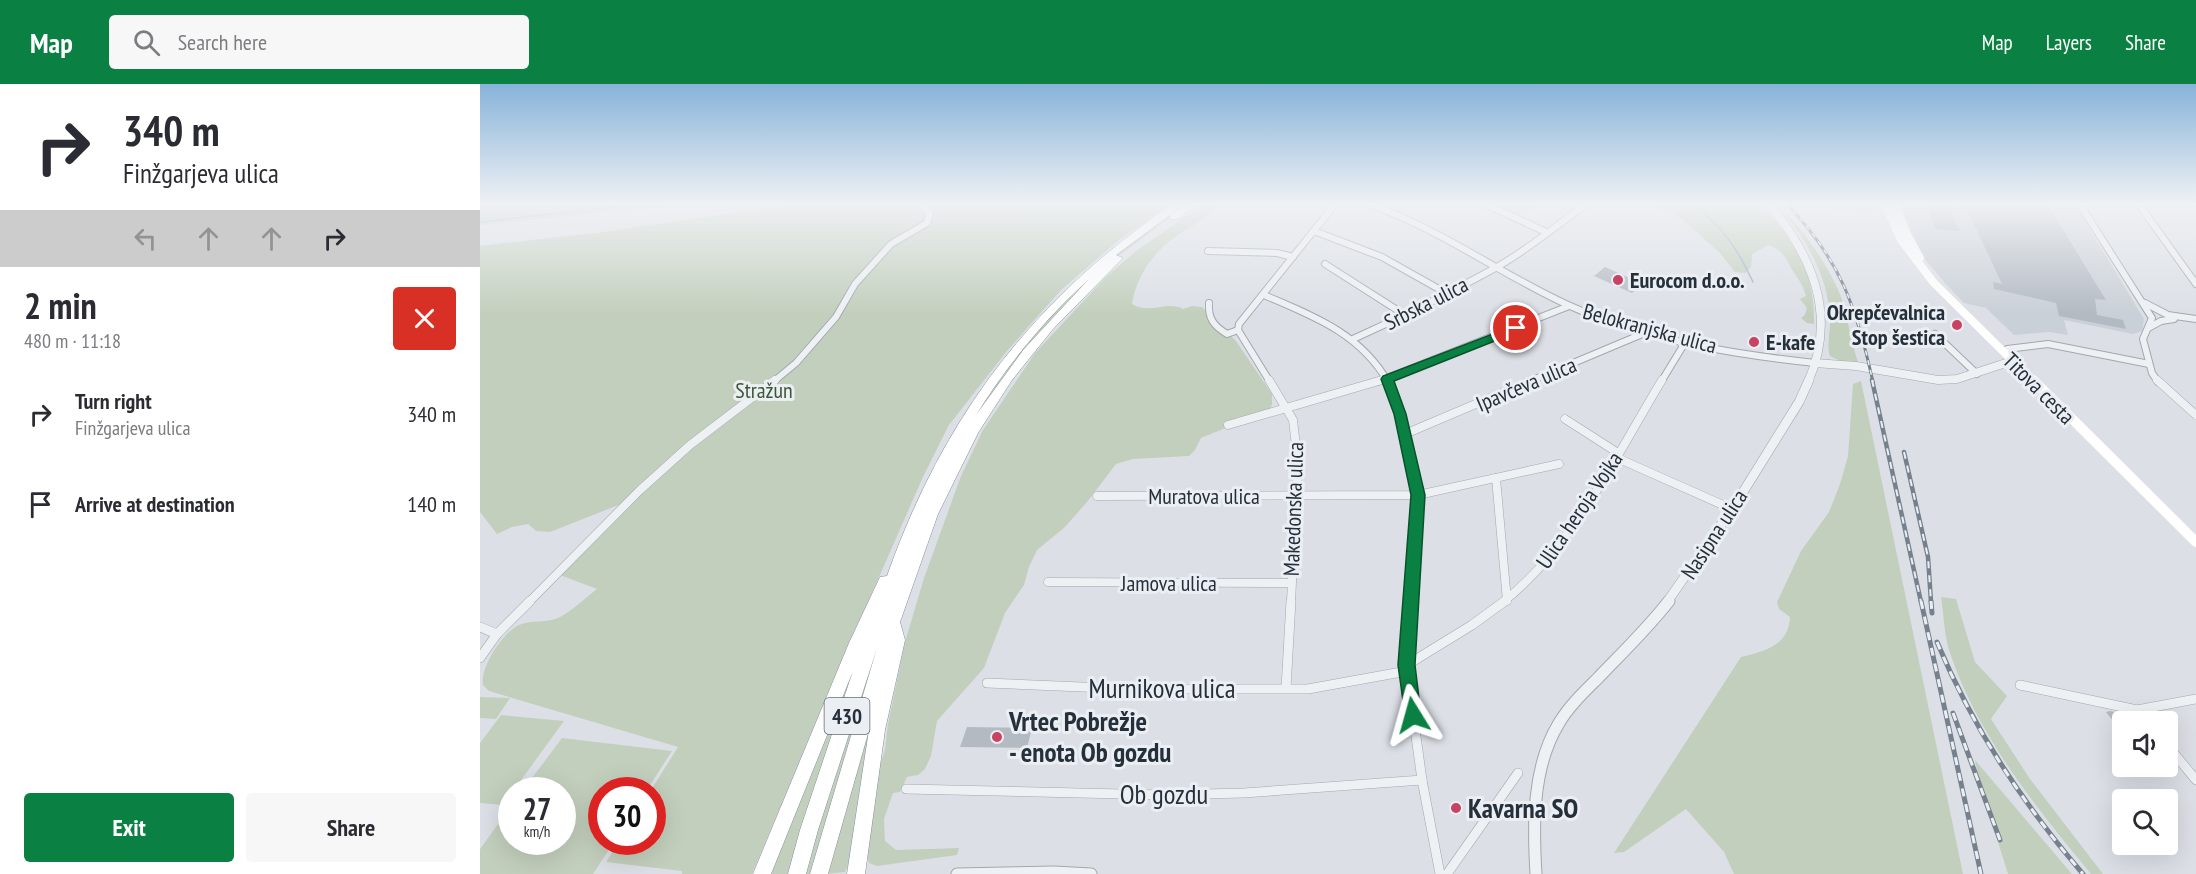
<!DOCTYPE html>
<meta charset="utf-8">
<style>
:root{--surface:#fff;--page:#f7f7f7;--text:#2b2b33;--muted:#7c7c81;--accent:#0b8043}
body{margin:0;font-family:"PT Sans Narrow",sans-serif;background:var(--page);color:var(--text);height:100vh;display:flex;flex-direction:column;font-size:22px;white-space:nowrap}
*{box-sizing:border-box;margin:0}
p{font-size:20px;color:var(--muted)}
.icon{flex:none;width:33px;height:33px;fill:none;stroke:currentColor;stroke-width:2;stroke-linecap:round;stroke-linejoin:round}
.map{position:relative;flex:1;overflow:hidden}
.details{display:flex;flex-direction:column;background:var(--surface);width:480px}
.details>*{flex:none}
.banner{background:#fff;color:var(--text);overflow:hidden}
.tools{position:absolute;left:1632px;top:627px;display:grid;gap:12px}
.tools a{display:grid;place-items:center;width:66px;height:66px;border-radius:6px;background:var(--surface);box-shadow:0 6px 24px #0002;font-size:30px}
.speed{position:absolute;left:18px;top:693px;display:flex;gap:12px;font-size:30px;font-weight:700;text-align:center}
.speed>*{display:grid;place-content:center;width:78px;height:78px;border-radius:50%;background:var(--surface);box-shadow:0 6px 24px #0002;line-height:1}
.speed small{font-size:15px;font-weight:400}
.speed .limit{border:9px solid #d22;background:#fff;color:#111}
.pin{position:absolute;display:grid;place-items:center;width:51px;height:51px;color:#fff;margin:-26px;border:3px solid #fff;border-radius:50%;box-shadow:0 2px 6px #0007}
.me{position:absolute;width:66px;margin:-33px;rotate:352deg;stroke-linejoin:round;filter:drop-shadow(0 0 4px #0008)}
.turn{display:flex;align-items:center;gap:21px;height:126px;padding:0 24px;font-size:27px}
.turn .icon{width:78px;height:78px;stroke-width:2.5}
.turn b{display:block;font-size:42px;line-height:51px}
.lanes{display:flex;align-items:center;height:57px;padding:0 24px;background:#0003;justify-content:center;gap:30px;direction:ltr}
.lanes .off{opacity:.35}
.round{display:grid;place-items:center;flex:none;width:63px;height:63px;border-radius:6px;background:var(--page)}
.summary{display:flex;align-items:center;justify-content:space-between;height:102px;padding:0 24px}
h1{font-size:36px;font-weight:700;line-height:45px}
.cta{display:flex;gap:12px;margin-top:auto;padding:12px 24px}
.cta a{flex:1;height:69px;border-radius:6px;background:var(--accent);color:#fff;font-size:24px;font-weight:700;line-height:69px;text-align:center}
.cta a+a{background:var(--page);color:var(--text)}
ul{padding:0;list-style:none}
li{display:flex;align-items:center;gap:18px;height:90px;padding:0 24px}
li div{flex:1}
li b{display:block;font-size:22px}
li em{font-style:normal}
header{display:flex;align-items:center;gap:36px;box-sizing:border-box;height:84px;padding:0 30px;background:var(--accent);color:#fff}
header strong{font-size:28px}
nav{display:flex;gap:33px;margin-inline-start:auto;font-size:21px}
.search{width:420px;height:54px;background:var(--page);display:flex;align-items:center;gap:15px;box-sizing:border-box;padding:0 21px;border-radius:6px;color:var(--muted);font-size:22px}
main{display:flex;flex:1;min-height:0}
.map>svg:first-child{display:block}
.built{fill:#cad0d7}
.green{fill:#c3cfbd}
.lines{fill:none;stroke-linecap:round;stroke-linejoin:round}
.stream{stroke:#97b1c5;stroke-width:1.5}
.building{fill:#b3bac2}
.minor-far2-casing{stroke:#a2a8af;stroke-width:8}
.minor-far1-casing{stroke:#a2a8af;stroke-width:9}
.minor-casing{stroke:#a2a8af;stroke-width:10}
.tertiary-far2-casing{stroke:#a2a8af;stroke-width:9}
.tertiary-far1-casing{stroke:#a2a8af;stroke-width:10}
.tertiary-casing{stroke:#a2a8af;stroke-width:13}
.trunk-casing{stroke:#848f9c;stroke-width:1}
.minor-far2{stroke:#eef1f4;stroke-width:6}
.minor-far1{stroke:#eef1f4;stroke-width:8}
.minor{stroke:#eef1f4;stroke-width:9}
.tertiary-far2{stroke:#eef1f4;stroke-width:8}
.tertiary-far1{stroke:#eef1f4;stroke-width:9}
.tertiary{stroke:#eef1f4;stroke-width:11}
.secondary-far1{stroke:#fff;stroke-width:8}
.secondary{stroke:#fff;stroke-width:10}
.trunk{fill:#fff;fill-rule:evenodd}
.rail-far2-casing{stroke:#76818e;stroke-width:3}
.rail-far1-casing{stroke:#76818e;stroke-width:4.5}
.rail-casing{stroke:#76818e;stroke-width:5}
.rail-far2{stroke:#ebeff3;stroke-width:1.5;stroke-dasharray:5;stroke-linecap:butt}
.rail-far1{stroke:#ebeff3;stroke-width:2;stroke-dasharray:7;stroke-linecap:butt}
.rail{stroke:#ebeff3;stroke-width:3;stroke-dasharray:8;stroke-linecap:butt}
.route{fill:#0b8043;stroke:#07532c;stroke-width:1.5}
.poi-dot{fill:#c84362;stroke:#ebeff3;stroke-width:2}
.labels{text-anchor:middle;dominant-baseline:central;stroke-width:6;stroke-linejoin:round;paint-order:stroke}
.shield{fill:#ebeff3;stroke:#616972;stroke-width:1.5}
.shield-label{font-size:21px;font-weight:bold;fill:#26303b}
.poi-label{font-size:22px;font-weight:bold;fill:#26303b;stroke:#ebeff3;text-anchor:start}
.street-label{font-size:22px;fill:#26303b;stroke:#ebeff3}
.park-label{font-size:22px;fill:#3d5634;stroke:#ebeff3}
.near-street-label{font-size:27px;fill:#26303b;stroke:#ebeff3}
.near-poi-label{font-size:27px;font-weight:bold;fill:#26303b;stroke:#ebeff3;text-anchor:start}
</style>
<header>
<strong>Map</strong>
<div class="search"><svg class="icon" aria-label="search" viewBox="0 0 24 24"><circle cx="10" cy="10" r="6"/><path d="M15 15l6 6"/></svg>Search here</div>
<nav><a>Map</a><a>Layers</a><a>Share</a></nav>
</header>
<main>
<section class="details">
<div class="banner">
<div class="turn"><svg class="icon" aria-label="right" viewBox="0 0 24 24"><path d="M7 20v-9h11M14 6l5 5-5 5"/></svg><div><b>340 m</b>Finžgarjeva ulica</div></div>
<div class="lanes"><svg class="icon off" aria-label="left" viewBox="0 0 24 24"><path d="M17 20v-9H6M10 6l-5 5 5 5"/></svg><svg class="icon off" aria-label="ahead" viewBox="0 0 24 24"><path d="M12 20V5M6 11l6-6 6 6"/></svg><svg class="icon off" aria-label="ahead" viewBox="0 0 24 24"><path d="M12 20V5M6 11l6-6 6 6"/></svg><svg class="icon" aria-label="right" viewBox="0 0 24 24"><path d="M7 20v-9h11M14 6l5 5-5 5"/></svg></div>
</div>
<div class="summary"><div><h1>2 min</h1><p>480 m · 11:18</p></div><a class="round" style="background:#d93025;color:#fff"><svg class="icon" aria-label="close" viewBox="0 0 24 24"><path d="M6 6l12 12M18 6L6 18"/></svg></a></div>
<ul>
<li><svg class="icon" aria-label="right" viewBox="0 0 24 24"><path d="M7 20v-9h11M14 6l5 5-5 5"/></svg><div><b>Turn right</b><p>Finžgarjeva ulica</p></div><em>340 m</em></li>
<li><svg class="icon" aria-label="arrive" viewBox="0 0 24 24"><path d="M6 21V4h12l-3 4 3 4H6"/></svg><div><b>Arrive at destination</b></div><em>140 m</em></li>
</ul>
<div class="cta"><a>Exit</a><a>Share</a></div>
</section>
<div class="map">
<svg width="1716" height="790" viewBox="0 0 1716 790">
<rect width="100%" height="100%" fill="#dce0e6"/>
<g class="built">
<path d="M1342 119H1391L1395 128 1346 124Z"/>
<path d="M1418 119H1594L1664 235 1662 247 1653 250 1584 236 1588 251 1569 248 1534 251 1506 224 1484 219 1465 199 1444 174Z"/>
</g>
<g class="green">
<path d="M0 119H218L0 141Z"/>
<path d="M320 119H692L639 156 581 206 527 267 469 341 443 393 381 534 272 790H202V787L126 778 139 758H172L171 706 198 663 9 607 3 601C0 583 23 548 39 541 52 535 67 540 80 533 93 526 105 514 117 505L80 491 141 420 70 448 56 447 48 440 32 443 17 450 0 428V162L124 148Z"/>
<path d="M707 119H710L625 182 576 230 558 250 479 363 332 790H324L418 496 490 338 534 276 565 238 603 199 648 161Z"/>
<path d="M726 119H740L735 124 734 128C725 131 724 136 716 140 683 157 658 183 652 220 668 231 689 216 703 225L712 222 722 223 756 257 792 310V320L790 326 721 354 715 366 709 372 653 375 636 380 607 418 585 443 557 466 549 483 544 501 525 529 504 584 457 637 451 672 445 685 438 691 427 693 420 708 413 709 404 735 405 757 416 766 479 764 477 771 397 782 389 779 387 771 396 694 405 666 408 640 425 558 444 494 481 392 503 346 555 269 625 194 657 166Z"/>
<path d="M1010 119H1066L1046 128 1032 131Z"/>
<path d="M1162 119H1278C1315 155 1335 187 1334 240L1327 239 1321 234 1325 231 1327 224 1320 215 1326 212C1323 201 1320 198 1315 190 1306 177 1305 166 1288 161L1272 170 1271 183 1265 189 1255 188 1240 169 1202 135 1191 128Z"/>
<path d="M1303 128C1322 141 1355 193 1362 216 1368 236 1371 257 1378 278L1360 277 1350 272C1346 261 1351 246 1350 234 1348 194 1329 159 1303 128Z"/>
<path d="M1381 297 1483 790H1254L1244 768 1206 725 1144 768 1134 769 1261 573C1284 567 1309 562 1310 533L1299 525 1297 518 1321 467 1349 428 1360 400 1368 372 1373 300Z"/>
<path d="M1461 513 1476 515 1495 578 1527 612 1511 635 1550 695 1623 790H1611C1556 723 1500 655 1471 572 1464 554 1464 532 1461 513Z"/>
<path d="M398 518 308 790H286Z"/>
<path d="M399 600 369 779 365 788 345 790Z"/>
<path d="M0 613 30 614 16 635 0 634Z"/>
<path d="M21 631 84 637 23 721 0 719V659Z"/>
<path d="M82 654 192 667 167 706H122V758H134L113 790H0V765L31 722 32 758H82V706H43Z"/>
<path d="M1495 676 1592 790H1528L1498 694Z"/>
</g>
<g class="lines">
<g class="stream">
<path d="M1212 119C1241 141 1258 165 1273 198"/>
<path d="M0 138 169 119"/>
</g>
</g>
<g class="building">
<path d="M1446 119H1467L1480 147 1456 145Z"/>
<path d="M1484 119H1530L1569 123 1626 216 1615 215 1617 231 1643 236 1646 245 1579 232 1576 219 1514 205 1513 198 1522 200Z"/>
<path d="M1125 183 1163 200 1152 209 1114 192Z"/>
<path d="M1630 627 1649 631 1655 638H1642V648L1626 628Z"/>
<path d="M487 643 552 644 547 664 480 663Z"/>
</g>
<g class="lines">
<defs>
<g id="minor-far2">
<path d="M885 119C958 143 1018 189 1088 221 1165 256 1251 270 1335 279"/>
<path d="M1003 119 1066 148"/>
<path d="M1599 119 1672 234 1663 255 1672 289 1678 298"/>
<path d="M1658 119 1716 200"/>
<path d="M834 147 902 173 966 209"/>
<path d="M728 167 797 169 813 173"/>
<path d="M845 180 925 231"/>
<path d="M784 211C833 232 880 249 908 298"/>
<path d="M729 219C728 235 734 242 747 250L758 246"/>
<path d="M1665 219 1688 231 1716 235"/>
<path d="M1670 243 1681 237 1694 235"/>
<path d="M1455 250 1497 290"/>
<path d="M873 255C922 233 970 209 1017 183 1049 165 1078 140 1108 119"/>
<path d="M1527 265 1568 260 1669 280"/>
<path d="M293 298 316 279 356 233 375 200 411 160 447 139 450 129 439 119"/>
<path d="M790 298 758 246 759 240 856 119"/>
<path d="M897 298 1089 222"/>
<path d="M1048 298 1167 248"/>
<path d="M1181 298 1206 257"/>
</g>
<g id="minor-far1">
<path d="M789 296 813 336 818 379 811 518"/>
<path d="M908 296 916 314 938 411 931 518"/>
<path d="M1677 296 1716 331"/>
<path d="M1085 335 1138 369"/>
<path d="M748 341 902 296"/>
<path d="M925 350 1052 296"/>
<path d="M1135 373 1252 425"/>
<path d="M1016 394 1027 517"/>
<path d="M617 412 938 411 1079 380"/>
<path d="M568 498 811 499"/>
<path d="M49 518 159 407 210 361 295 296"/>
<path d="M1023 518C1093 463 1136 372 1182 296"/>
</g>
<g id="minor">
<path d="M931 517 927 587 942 696 960 790"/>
<path d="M0 543 17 550"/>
<path d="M0 574 17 550 50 517"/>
<path d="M927 581 992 541 1025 517"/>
<path d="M507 599 650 605H828L927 587"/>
<path d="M1540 601 1657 626 1716 615"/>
<path d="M806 604 811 517"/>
<path d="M1657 626 1667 638"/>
<path d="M1688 662 1716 696"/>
<path d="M426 705 685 711 764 709 942 696"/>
<path d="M967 790 1038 689"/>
</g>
<g id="tertiary-far2">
<path d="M1288 119C1332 171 1358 231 1328 298"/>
<path d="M1335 279 1376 282 1458 296 1477 295 1532 277"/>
</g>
<path id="tertiary-far1" d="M1187 518 1255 421 1319 318 1329 296"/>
<g id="tertiary">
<path d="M477 790 574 788 611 790"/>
<path d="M1056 790C1053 741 1052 683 1079 639 1089 622 1104 608 1118 594 1142 569 1167 545 1189 517"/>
</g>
<g id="trunk">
<path d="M694 119H706L636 171 643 174 573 245 532 296 498 349 458 430 420 538 425 556 405 646 385 790H367L389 646 348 790H330L397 564 338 746 326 790H308L320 746 373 587 291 790H273L369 559 400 493 407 492C464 331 553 215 694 119ZM609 195 544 265 496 331C527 281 565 235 609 195Z"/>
<path d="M708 119H720L698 135H690V131Z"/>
</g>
</defs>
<use href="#minor-far2" class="minor-far2-casing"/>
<use href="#minor-far1" class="minor-far1-casing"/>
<use href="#minor" class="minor-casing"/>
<use href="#tertiary-far2" class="tertiary-far2-casing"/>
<use href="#tertiary-far1" class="tertiary-far1-casing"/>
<use href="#tertiary" class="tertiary-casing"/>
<use href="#trunk" class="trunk-casing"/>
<use href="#minor-far2" class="minor-far2"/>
<use href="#minor-far1" class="minor-far1"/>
<use href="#minor" class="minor"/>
<use href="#tertiary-far2" class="tertiary-far2"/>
<use href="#tertiary-far1" class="tertiary-far1"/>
<use href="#tertiary" class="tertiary"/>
<g class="secondary-far1">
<path d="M1405 119 1421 156 1454 199 1554 298"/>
<path d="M1415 119 1426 149 1440 174"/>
</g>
<path class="secondary" d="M1553 296 1716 458"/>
<use href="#trunk" class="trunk"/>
<defs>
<path id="rail-far2" d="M1306 119C1361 177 1376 222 1393 298"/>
<g id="rail-far1">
<path d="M1392 296 1441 518"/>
<path d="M1424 368 1448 473 1451 518"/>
</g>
<g id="rail">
<path d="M1441 517 1501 790"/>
<path d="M1451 517 1452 529"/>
<path d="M1457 558C1493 644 1542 719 1603 790"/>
<path d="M1473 629 1520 756"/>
</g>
</defs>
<use href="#rail-far2" class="rail-far2-casing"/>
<use href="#rail-far1" class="rail-far1-casing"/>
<use href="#rail" class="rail-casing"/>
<use href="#rail-far2" class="rail-far2"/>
<use href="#rail-far1" class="rail-far1"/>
<use href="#rail" class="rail"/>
</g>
<linearGradient id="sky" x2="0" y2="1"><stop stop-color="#87b3da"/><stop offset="0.52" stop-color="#eff1f4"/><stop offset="1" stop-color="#eff1f4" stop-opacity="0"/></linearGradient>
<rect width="1716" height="230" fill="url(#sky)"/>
<path class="route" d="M1036 241 1040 242V247L914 297 926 330 945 411 935 581 941 631 939 636 933 638 927 636 925 631 918 581 931 411 914 330 901 295 903 292Z"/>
<g class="poi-dot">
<circle cx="1138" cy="196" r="6"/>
<circle cx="1477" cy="241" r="6"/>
<circle cx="1274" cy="258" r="6"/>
<circle cx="517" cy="653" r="6"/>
<circle cx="976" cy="724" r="6"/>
</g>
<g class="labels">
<rect class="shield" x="344.5" y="614" width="45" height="36" rx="4.5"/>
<g class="shield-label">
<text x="367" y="632">430</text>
</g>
<g class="poi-label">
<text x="1150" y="196">Eurocom d.o.o.</text>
<text x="1465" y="228" text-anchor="end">Okrepčevalnica<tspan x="1465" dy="25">Stop šestica</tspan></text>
<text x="1286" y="258">E-kafe</text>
</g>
<g class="street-label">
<text transform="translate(946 219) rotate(-27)">Srbska ulica</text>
<text transform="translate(1170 244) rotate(15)">Belokranjska ulica</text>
<text transform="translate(1046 300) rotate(-23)">Ipavčeva ulica</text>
<text transform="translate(1559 304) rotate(45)">Titova cesta</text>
<text x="724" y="412">Muratova ulica</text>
<text transform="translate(813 425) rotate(-88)">Makedonska ulica</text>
<text transform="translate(1099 426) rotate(-56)">Ulica heroja Vojka</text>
<text transform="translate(1234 450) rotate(-57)">Nasipna ulica</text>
<text x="689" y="499">Jamova ulica</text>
</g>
<g class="park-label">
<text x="284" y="306">Stražun</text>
</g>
<g class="near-street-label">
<text x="682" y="604">Murnikova ulica</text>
<text x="684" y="710">Ob gozdu</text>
</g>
<g class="near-poi-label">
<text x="529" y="637">Vrtec Pobrežje<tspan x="529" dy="31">- enota Ob gozdu</tspan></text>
<text x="988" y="724">Kavarna SO</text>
</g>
</g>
</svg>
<div class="tools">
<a><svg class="icon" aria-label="sound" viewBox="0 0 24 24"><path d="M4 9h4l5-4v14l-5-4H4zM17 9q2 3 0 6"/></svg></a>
<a><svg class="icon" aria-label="search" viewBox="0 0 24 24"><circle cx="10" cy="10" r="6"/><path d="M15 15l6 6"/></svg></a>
</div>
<div class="speed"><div>27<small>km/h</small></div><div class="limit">30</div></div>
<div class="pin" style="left:1036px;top:244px;background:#d93025"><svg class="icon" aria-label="arrive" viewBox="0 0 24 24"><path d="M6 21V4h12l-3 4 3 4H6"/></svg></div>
<svg class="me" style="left:933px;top:631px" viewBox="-20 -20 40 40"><path d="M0-17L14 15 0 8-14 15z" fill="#0b8043" stroke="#fff" stroke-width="4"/></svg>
</div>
</main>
